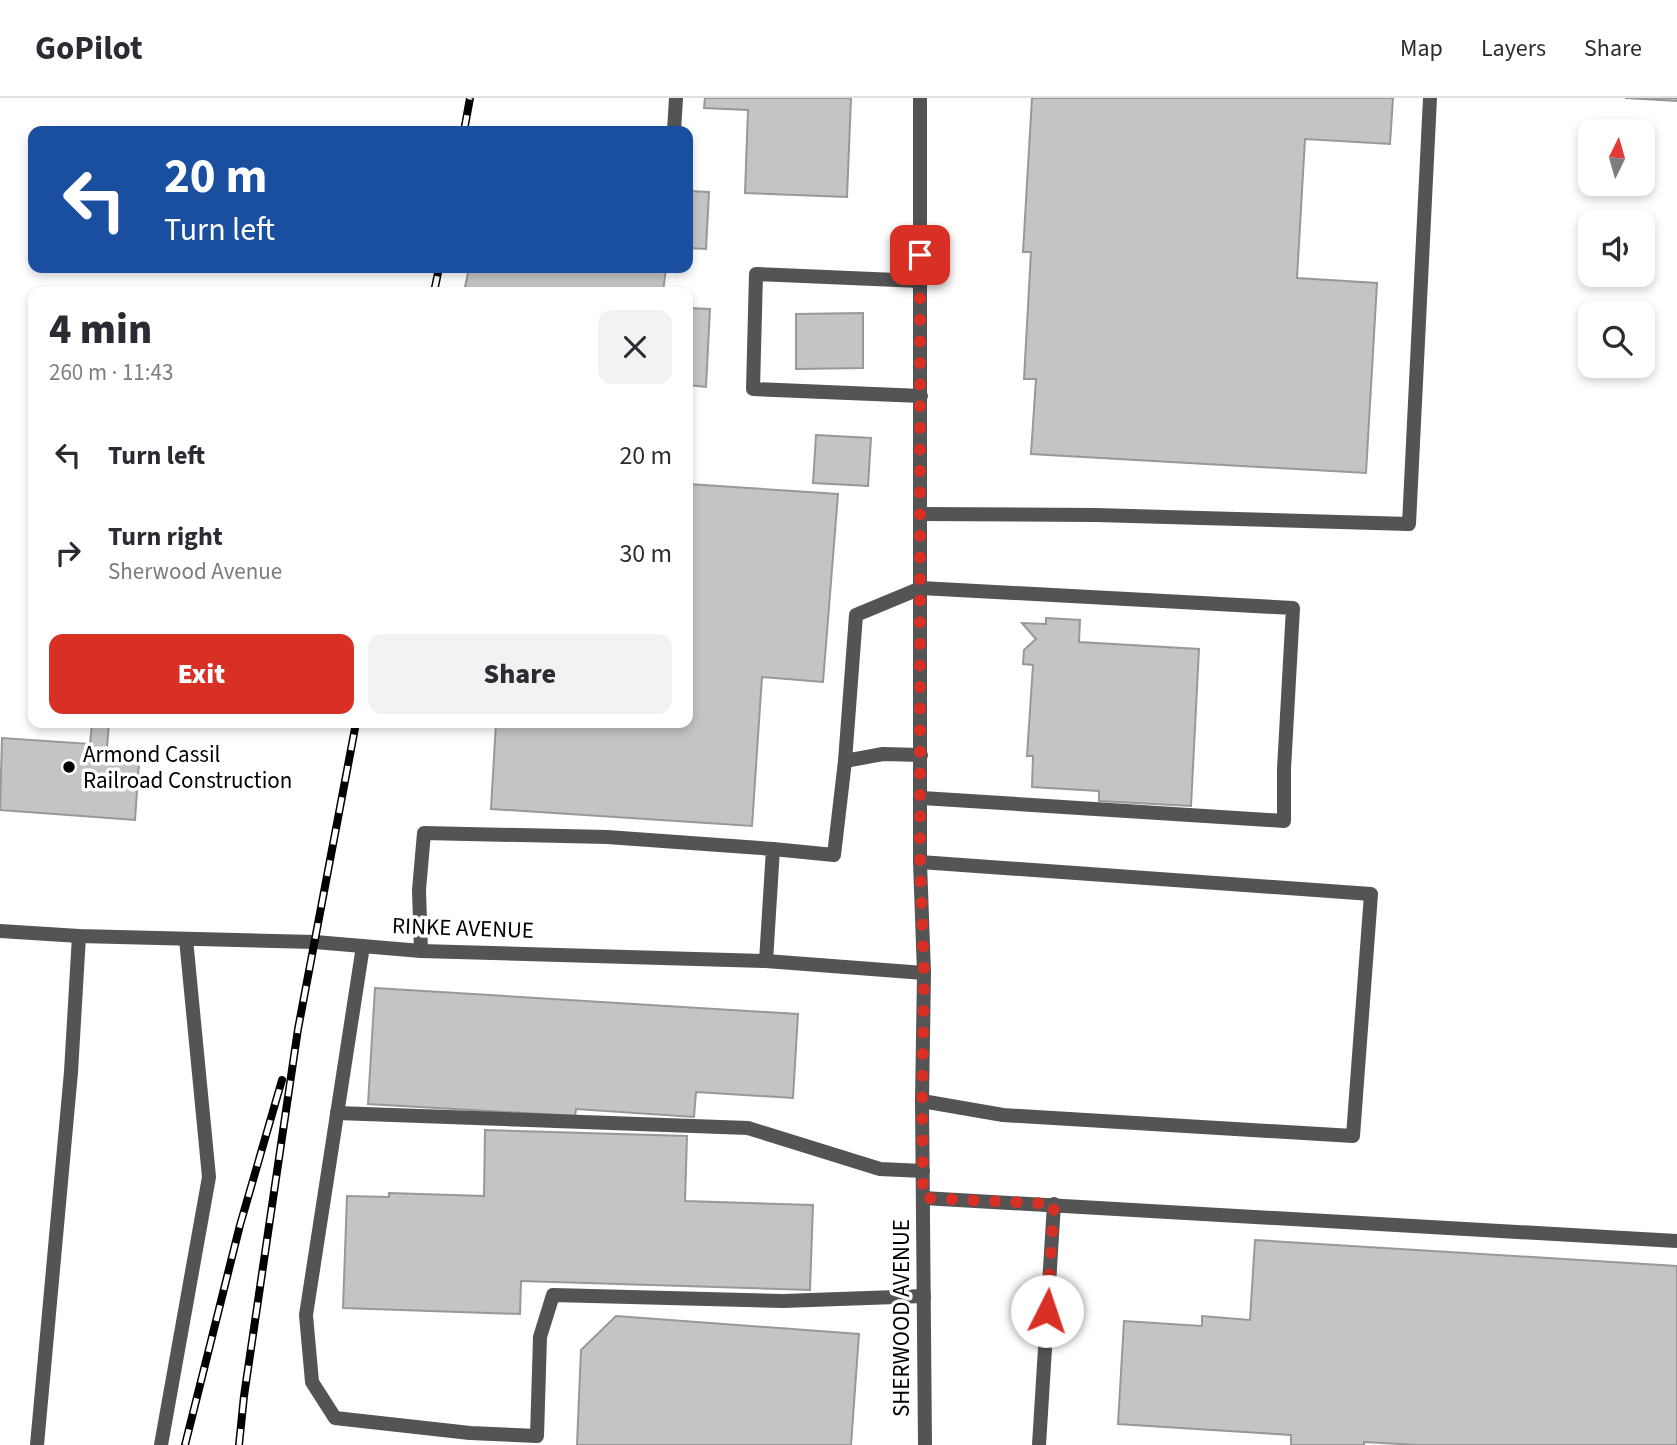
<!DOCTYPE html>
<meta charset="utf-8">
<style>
:root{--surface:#fff;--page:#f2f2f3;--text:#2b2b33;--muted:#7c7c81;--line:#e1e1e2;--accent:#d93025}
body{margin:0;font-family:"Source Sans 3",sans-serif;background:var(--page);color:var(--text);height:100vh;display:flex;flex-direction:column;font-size:26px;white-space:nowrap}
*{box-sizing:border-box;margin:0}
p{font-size:23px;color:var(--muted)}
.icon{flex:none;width:38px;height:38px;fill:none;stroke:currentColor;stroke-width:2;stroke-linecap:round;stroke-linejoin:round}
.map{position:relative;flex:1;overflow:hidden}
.sheet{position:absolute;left:28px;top:189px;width:665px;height:441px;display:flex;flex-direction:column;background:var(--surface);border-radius:14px;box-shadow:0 4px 10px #0003}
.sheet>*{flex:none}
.top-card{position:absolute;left:28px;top:28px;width:665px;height:147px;border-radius:14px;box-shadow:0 4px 10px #0003;background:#1a4fa0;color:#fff;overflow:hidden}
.needle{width:46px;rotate:5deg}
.buttons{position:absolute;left:1578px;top:21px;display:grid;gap:14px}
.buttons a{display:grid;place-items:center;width:77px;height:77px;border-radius:14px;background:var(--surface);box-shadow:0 4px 10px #0003;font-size:35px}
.pin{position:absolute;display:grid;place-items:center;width:60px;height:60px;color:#fff;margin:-30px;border-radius:14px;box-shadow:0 4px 10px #0006}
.me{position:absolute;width:77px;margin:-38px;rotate:4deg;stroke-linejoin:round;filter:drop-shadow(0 0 5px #0008)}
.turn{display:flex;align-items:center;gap:24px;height:147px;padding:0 21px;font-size:32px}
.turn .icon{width:91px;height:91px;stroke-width:2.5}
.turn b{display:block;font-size:49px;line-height:60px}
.round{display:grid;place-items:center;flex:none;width:74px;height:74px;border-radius:14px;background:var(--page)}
.summary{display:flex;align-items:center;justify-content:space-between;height:119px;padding:0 21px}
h1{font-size:42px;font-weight:800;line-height:52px}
.button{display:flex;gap:14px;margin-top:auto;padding:14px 21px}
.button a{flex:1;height:80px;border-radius:14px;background:var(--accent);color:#fff;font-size:28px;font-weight:800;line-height:80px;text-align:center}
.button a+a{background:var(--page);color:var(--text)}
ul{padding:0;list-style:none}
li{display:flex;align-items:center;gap:21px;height:98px;padding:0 21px}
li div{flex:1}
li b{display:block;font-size:26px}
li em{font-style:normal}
header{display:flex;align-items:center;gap:42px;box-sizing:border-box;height:98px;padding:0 35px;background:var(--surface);border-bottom:2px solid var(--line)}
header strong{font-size:33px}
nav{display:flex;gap:38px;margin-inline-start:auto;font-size:24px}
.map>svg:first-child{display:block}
.building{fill:#c4c4c4;stroke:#989898;stroke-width:2}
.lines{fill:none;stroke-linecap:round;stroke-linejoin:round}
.service{stroke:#545454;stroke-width:14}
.minor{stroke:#545454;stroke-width:14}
.tertiary{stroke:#545454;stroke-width:14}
.rail-casing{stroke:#000;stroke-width:8}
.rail{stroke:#fff;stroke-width:5;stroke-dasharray:16;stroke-linecap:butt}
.route{stroke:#d93025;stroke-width:12;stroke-dasharray:0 21.6}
.poi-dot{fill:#000;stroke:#fff;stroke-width:2.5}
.labels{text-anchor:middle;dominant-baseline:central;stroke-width:7;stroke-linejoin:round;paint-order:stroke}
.poi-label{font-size:23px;fill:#000;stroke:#fff;text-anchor:start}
.street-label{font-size:23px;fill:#000;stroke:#fff}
</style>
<header>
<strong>GoPilot</strong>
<nav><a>Map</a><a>Layers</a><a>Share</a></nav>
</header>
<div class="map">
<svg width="1677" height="1347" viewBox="0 0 1677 1347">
<rect width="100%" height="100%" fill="#fff"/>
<g class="building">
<path d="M705 0H851L847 99 745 95 748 12 704 10Z"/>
<path d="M1032 0H1393L1390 46 1305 41 1297 180 1377 185 1366 375 1031 356 1036 281H1024L1031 154H1023Z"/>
<path d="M1625 0H1677V3Z"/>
<path d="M688 93 709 94 706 151 688 150Z"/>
<path d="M469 170H666L663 194H464Z"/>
<path d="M688 210 710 211 706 289 688 287Z"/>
<path d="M863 215V270L796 271V216Z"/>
<path d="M816 337 871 340 868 388 813 385Z"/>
<path d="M688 386 838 396 823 584 762 579 752 728 491 711 496 625H688Z"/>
<path d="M1046 520 1080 522 1079 544 1199 551 1191 708 1099 703V693L1032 689 1033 658H1027L1033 567 1023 566 1024 552 1036 541 1022 525 1046 526Z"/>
<path d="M92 625H109L106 662 139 664 135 722 0 712 2 640 90 646Z"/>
<path d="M375 890 798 916 793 1000 696 994 694 1019 576 1011 575 1018 368 1006Z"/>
<path d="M485 1032 687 1038 685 1103 813 1107 810 1192 521 1183 520 1216 343 1210 347 1098 389 1099V1095L484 1098Z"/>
<path d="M1255 1142 1677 1168V1347H1418L1364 1344V1347H1291V1337L1118 1326 1124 1223 1202 1228V1218L1250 1222Z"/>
<path d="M616 1218 859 1236 851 1347H577L581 1252Z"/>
</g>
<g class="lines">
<g class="service">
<path d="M674 33 676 0"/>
<path d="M920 183 756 176 753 291 921 298"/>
<path d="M921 416 1096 417 1409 426 1430 0"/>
<path d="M845 663 856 517 921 490 1293 510 1284 671V723L922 700"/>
<path d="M773 751 834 757 845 663 883 656 921 657"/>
<path d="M920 764 1371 796 1353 1038 1003 1017 922 1003"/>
<path d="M363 848 306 1217 312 1284 335 1320 470 1335 537 1338 540 1239 553 1197 783 1203 924 1198"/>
<path d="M421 853 419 792 424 735 607 739 773 751 766 863"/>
<path d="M337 1015 748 1030 880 1071 923 1073"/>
<path d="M923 1100 1677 1143"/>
<path d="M37 1347 71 974 79 838"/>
<path d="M161 1347 209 1079 186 841"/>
<path d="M1039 1347 1054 1106"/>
</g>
<path class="minor" d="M0 833 79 838 315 844 421 853 766 863 924 875"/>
<path class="tertiary" d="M920 0V764L924 875 922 1003 925 1347"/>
<defs>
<g id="rail">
<path d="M464 33 470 0"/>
<path d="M434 194 439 170"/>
<path d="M185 1347 240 1127 282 982"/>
<path d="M239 1347 244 1298 298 931 356 625"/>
</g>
</defs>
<use href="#rail" class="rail-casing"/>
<use href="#rail" class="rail"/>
</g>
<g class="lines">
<path class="route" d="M920 157V764L924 875 922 1003 923 1100 1054 1106 1047 1213"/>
</g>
<circle class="poi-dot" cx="69" cy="669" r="7"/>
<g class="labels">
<g class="poi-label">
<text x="83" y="656">Armond Cassil<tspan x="83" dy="26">Railroad Construction</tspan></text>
</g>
<g class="street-label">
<text transform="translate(463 830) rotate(2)">RINKE AVENUE</text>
<text transform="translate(901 1220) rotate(-90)">SHERWOOD AVENUE</text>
</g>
</g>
</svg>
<div class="buttons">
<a><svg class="needle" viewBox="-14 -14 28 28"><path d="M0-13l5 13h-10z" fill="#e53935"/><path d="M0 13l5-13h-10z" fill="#7c7c81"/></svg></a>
<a><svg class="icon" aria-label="sound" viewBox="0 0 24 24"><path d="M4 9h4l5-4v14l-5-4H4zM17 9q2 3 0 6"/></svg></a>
<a><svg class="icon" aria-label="search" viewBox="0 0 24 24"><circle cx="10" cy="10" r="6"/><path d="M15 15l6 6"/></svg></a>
</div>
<div class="pin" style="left:920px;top:157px;background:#d93025"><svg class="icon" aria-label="arrive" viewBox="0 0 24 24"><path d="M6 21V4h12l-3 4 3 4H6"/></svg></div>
<svg class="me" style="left:1047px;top:1213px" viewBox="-20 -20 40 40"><circle r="19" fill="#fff"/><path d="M0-13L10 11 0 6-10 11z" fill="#d93025"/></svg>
<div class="top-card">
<div class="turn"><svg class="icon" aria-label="left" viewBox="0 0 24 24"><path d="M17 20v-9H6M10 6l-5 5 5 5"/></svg><div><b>20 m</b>Turn left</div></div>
</div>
<section class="sheet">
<div class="summary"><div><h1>4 min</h1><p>260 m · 11:43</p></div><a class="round"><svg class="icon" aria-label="close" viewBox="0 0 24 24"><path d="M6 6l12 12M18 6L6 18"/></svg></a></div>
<ul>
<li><svg class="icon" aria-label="left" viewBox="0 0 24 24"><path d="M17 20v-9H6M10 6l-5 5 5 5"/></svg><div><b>Turn left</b></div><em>20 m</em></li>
<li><svg class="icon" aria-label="right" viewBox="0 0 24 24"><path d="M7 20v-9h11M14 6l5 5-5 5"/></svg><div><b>Turn right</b><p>Sherwood Avenue</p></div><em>30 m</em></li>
</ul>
<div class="button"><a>Exit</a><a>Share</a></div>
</section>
</div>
